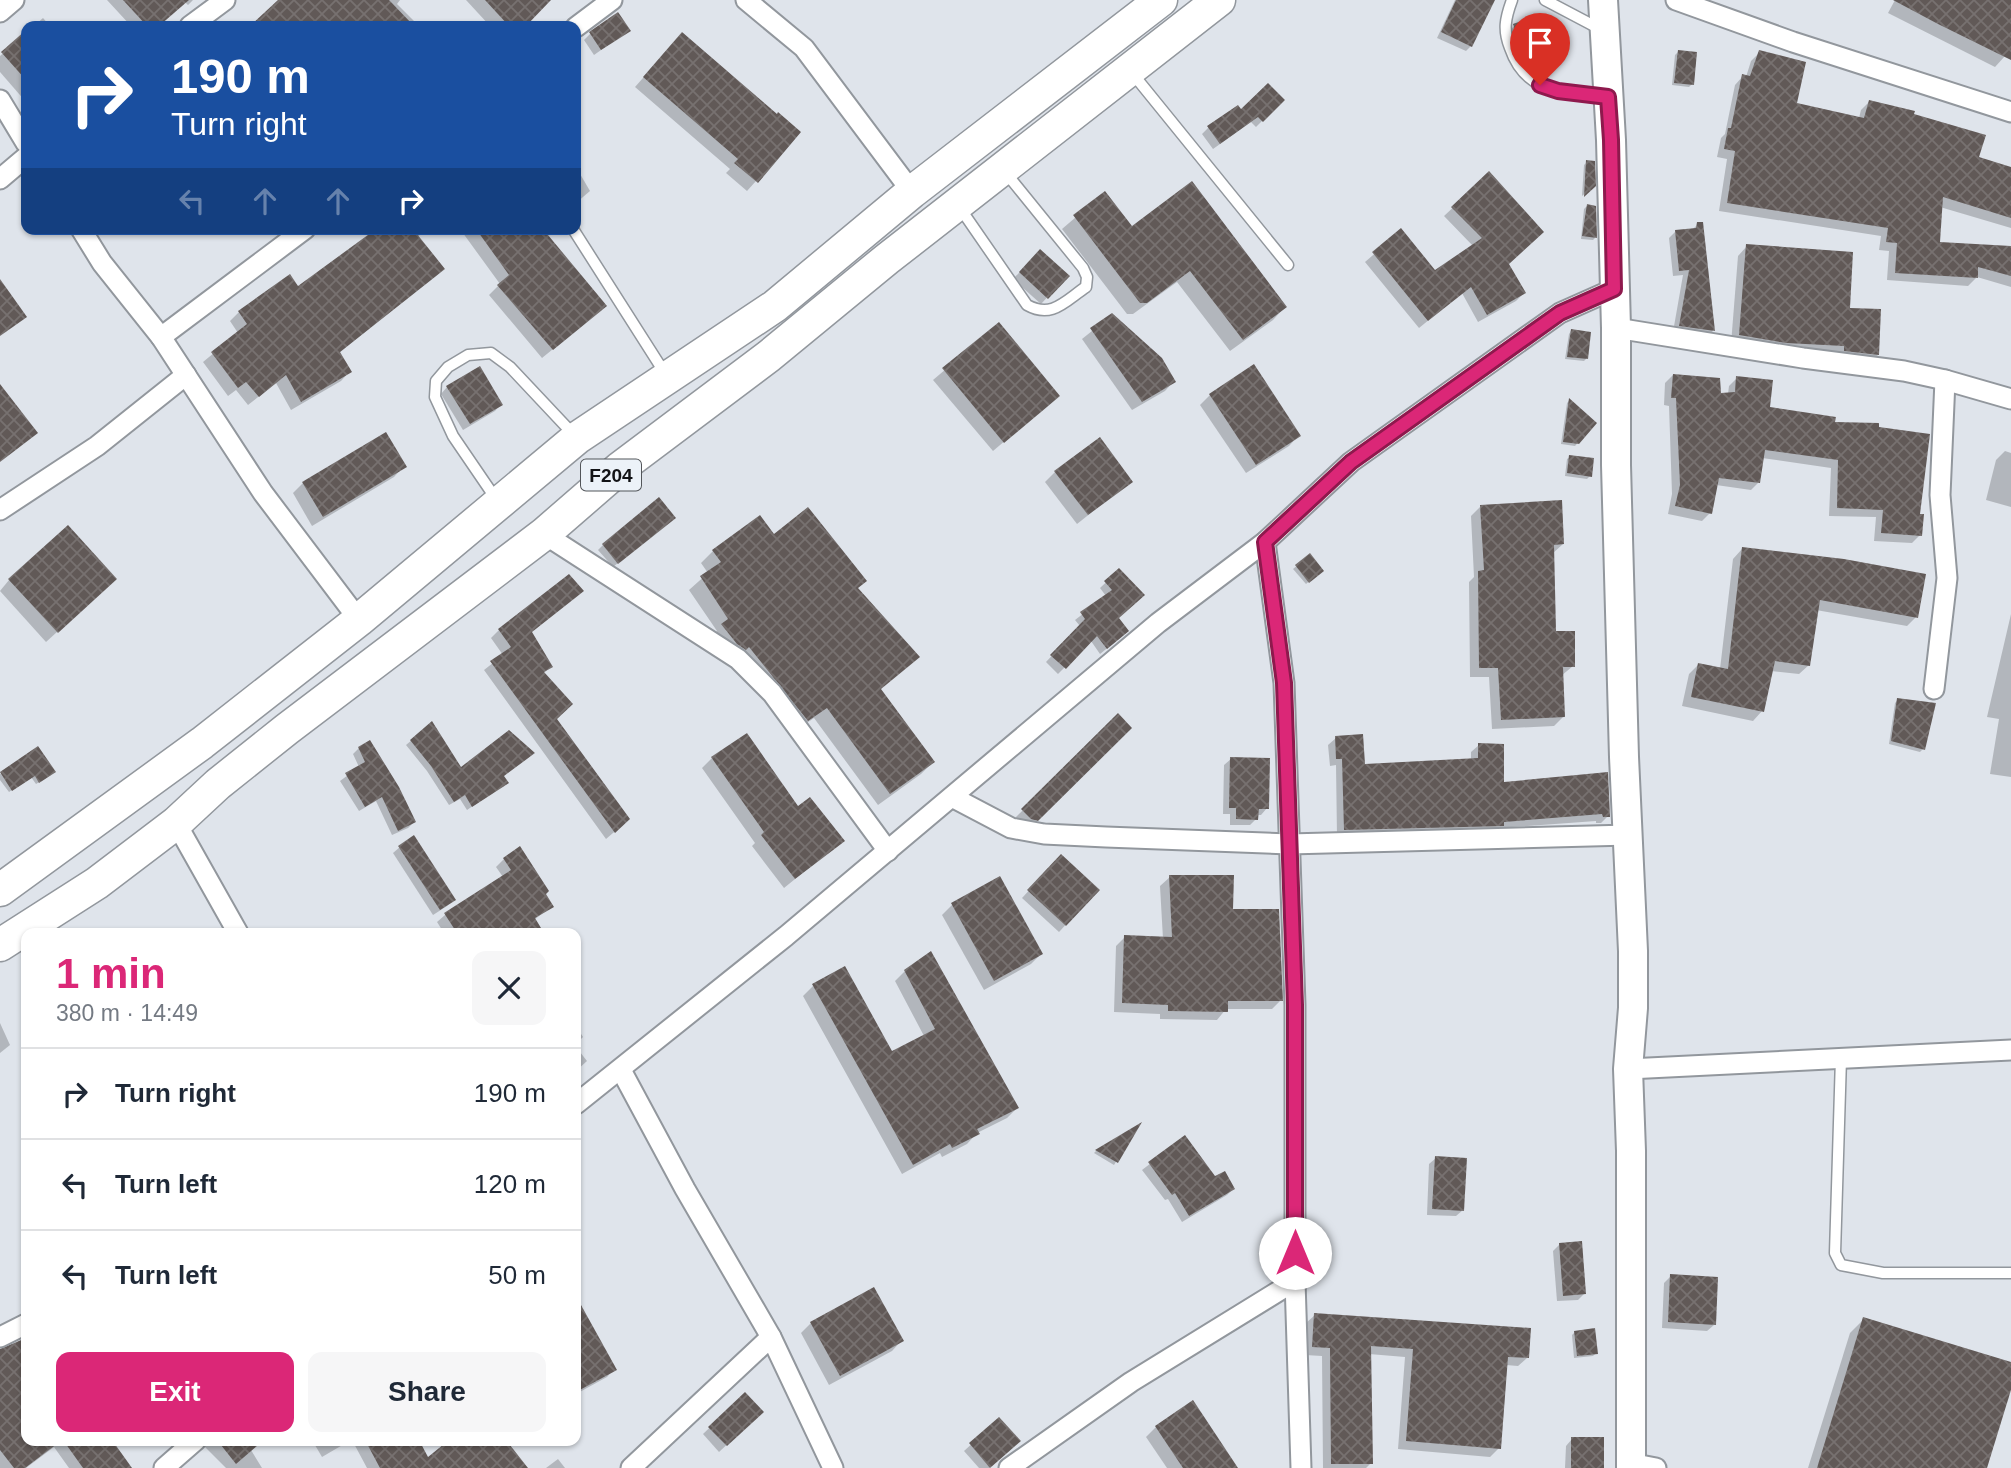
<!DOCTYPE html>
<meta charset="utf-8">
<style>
:root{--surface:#fff;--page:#f6f6f7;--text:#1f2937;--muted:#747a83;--line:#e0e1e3;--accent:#db2777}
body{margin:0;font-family:Arial,sans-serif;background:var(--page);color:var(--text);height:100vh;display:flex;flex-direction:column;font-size:26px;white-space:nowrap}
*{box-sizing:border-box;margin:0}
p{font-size:23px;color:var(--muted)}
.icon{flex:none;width:38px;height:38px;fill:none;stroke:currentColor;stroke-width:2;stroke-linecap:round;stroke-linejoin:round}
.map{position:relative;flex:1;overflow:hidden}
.side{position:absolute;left:21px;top:928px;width:560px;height:518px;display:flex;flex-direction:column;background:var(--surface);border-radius:14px;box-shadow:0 2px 5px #0004}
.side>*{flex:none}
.top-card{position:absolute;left:21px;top:21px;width:560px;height:214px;border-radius:14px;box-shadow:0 2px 5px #0004;background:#1a4fa0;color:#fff;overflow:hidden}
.pin{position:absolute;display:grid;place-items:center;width:60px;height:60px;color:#fff;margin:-72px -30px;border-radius:50% 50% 50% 0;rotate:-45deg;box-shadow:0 0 7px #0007}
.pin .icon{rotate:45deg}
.me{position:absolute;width:77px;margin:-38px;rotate:0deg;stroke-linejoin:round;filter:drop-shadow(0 0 5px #0008)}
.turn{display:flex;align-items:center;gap:24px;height:147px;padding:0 35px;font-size:32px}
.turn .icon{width:91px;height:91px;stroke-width:2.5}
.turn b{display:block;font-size:49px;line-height:60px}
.lanes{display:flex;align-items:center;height:66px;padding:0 35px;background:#0003;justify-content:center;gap:35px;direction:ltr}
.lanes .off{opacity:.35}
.round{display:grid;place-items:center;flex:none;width:74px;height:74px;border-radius:14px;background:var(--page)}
.summary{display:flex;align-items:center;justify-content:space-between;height:119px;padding:0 35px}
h1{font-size:42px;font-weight:700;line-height:52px;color:var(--accent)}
.primary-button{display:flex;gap:14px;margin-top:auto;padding:14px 35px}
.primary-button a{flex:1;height:80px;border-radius:14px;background:var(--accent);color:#fff;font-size:28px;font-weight:700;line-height:80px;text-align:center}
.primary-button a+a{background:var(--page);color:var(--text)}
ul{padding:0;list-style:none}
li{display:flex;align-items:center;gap:21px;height:91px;padding:0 35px;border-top:2px solid var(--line)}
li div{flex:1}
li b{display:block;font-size:26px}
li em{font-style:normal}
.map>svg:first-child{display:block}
.shadow{fill:#0003}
.building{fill:url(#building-cross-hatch)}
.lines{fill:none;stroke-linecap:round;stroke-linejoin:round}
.lane-casing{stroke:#92979d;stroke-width:13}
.street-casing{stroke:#92979d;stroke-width:23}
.secondary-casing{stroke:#92979d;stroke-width:32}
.primary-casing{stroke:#92979d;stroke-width:35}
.lane{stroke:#fff;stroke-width:10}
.street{stroke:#fff;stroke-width:19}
.secondary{stroke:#fff;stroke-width:28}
.primary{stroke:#fff;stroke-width:32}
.route-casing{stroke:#8e194d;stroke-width:18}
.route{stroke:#db2777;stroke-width:12}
.labels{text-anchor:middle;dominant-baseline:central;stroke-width:7;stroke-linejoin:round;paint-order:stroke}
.shield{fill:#ecf2f8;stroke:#53565a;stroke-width:2}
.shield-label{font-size:19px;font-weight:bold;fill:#121316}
</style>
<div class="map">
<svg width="2011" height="1468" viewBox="0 0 2011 1468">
<defs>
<pattern id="building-cross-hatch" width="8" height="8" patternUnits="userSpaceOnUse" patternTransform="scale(1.75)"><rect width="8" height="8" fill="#615957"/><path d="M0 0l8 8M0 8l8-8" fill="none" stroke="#777170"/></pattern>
</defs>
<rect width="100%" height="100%" fill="#dfe4eb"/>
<g class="shadow">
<path d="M107 0H193L188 5 185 2 158 26H131Z"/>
<path d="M280 0H400L397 4 419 26H253Z"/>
<path d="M466 0H547L548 1 524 26H490Z"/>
<path d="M1455 0H1493L1471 46 1466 51 1437 38Z"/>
<path d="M1895 0H2011V44L2005 56 1995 67 1888 13Z"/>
<path d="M43 18 50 26H34Z"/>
<path d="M1514 26 1550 58 1544 64 1523 73 1508 33Z"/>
<path d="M628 31 594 55 584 40 590 34Z"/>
<path d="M26 33V102L0 72V56Z"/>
<path d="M673 44 777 116 756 181 747 191 726 173 730 169 635 87Z"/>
<path d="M1678 52 1692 84 1689 87 1672 85 1675 55Z"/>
<path d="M1760 52 1795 104 1859 118 1861 110 1869 102 1912 116 1977 159 2011 169V228L1940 207 1938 244 2011 248V287L1977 277 1968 286 1887 280 1889 251 1879 250 1881 236 1719 211 1727 159 1717 157 1721 138 1725 134 1735 85 1743 76 1746 77 1751 61Z"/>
<path d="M1283 100 1256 127 1251 122 1213 149 1202 134 1209 127 1241 112Z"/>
<path d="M1587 162 1594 186 1582 196 1584 165Z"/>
<path d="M576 167 590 191 576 203Z"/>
<path d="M1489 174 1507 264 1524 293 1516 301 1478 322 1462 293 1419 328 1365 262 1401 231 1435 272 1473 246 1444 216Z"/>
<path d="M1104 193 1131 228 1285 307 1273 320 1230 351 1177 282 1133 314H1127L1062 229Z"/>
<path d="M1587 206 1595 238 1593 240 1581 239 1584 209Z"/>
<path d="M1698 224H1701L1713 331 1706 337 1673 332 1683 275 1673 276 1669 238 1676 231 1692 230Z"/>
<path d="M379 229H428L417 237 443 269 339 353 350 371 341 381 291 410 276 383 248 405 236 390 228 396 203 362 238 333 230 321 239 312 298 288Z"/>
<path d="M460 229H549L544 234 595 315 542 358 489 295 500 284Z"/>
<path d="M1747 246 1848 309 1878 355 1868 364 1731 344 1738 256Z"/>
<path d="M1040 251 1067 276 1041 304 1013 279Z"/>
<path d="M1112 315 1174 381 1165 391 1132 410 1082 339Z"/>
<path d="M999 324 1058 396 993 451 933 380Z"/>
<path d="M1571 331 1586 359 1584 361 1565 359 1569 334Z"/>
<path d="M1673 375 1720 394H1728L1729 386 1737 378 1768 409 1833 423 1918 515 1920 535 1912 543 1874 541 1876 517 1829 516 1831 468 1762 458 1759 482 1751 490 1716 485 1710 513 1702 521 1668 514 1672 494 1669 406 1664 405 1665 383Z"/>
<path d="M447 387 501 404 495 411 463 430 441 394Z"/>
<path d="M1210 395 1299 435 1289 446 1246 473 1200 405Z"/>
<path d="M1569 401 1595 423 1575 446 1561 444 1567 403Z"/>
<path d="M2005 451 2011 453V507L1986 500 1996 460Z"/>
<path d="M1570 457 1590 476 1587 479 1565 476 1567 459Z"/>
<path d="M404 466 394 477 312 526 293 493 303 483Z"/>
<path d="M1055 472 1130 482 1077 524 1045 482Z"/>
<path d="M1480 507 1563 544 1552 554 1555 633 1573 666 1561 676 1563 717 1554 726 1492 729 1489 677H1470L1469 582 1474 577 1471 516Z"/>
<path d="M759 518 774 536 857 588 880 690 933 762 921 774 878 805 814 718 795 731 711 637 717 631 689 590 708 573 701 563 713 551Z"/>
<path d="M669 522 613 567 598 550 603 545Z"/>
<path d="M1742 549 1916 617 1907 626 1816 610 1809 665 1799 674 1771 671 1762 711 1753 721 1682 706 1689 674 1699 664 1720 669 1733 559Z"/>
<path d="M1310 555 1319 573 1306 584 1293 569Z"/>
<path d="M1119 570 1117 618 1121 637 1100 654 1091 641 1058 674 1046 662 1080 626 1075 620 1106 596 1100 588Z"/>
<path d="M9 580 104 589 46 642 0 591Z"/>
<path d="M582 591 531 632 551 666 543 674 555 719 620 827 606 839 484 670 503 655 491 638 499 630Z"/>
<path d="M2011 614V777L1990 774 1999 719 1987 717Z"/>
<path d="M1898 700 1923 749 1920 752 1889 744 1895 703Z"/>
<path d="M1118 716 1129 728 1030 826 1024 825 1016 817Z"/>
<path d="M432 723 461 769 502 776 507 783 467 810 460 799 449 805 427 771 406 745Z"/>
<path d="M1336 738 1363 766 1471 760V752L1479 745 1502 784 1606 774 1608 816 1601 823H1596V821L1499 828 1495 833 1337 837 1336 765 1330 766 1328 745Z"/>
<path d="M38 748 51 775 36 784 31 777 9 792 0 780V774Z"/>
<path d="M359 748 414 822 408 828 392 835 376 801 359 811 340 781 359 767 353 754Z"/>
<path d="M712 758 798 808 842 841 784 888 752 846 755 843 702 768Z"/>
<path d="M1231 759 1267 808 1261 815H1257L1256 819 1250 825H1230V814H1223L1224 765Z"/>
<path d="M400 847 454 899 447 906 433 915 393 853Z"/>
<path d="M1061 856 1098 890 1059 932 1022 898Z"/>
<path d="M504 859 544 894 552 906 534 920 542 933H444L437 922 445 915 503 877 496 867Z"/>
<path d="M1170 877 1231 911 1281 1000 1272 1009H1226L1217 1020 1160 1019V1014L1114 1012 1116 946 1125 937 1163 939 1160 886Z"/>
<path d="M999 879 1041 954 1031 964 984 990 942 915 952 905Z"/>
<path d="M905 971 1017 1108 1007 1118 977 1133 967 1144 942 1157 940 1153 902 1174 803 996 813 986 892 1053 924 1036 895 981Z"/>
<path d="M0 1023 10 1045 0 1053Z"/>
<path d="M576 1026 583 1037 576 1044Z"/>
<path d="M576 1047 587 1061 576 1071Z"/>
<path d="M1137 1127 1114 1165 1094 1153 1096 1151Z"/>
<path d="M1185 1137 1215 1179 1233 1189 1227 1195 1182 1222 1168 1199 1165 1200 1142 1170Z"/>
<path d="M1436 1158 1463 1210 1456 1216 1427 1215 1429 1164Z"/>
<path d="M1560 1244 1584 1294 1578 1300 1557 1301 1553 1251Z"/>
<path d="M1671 1276 1714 1325 1707 1331 1662 1328 1664 1283Z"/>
<path d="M576 1300 614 1369 607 1377 576 1394Z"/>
<path d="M1315 1315 1527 1358 1518 1366 1506 1365 1499 1448 1490 1457 1398 1449 1405 1357 1369 1354 1371 1463 1366 1468H1323L1322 1356 1305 1355 1306 1323Z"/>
<path d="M1864 1319 2011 1364V1384L1985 1468H1808L1850 1333Z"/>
<path d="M811 1323 902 1340 892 1351 829 1385 801 1333Z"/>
<path d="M1575 1332 1596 1353 1593 1356 1574 1358 1572 1335Z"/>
<path d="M26 1351V1440H110L130 1468H69L54 1447 26 1468H0V1371Z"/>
<path d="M745 1394 762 1412 719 1452 703 1434Z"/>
<path d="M999 1419 1012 1448 989 1468H979L964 1451Z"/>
<path d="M1156 1427 1236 1468H1167L1146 1437Z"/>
<path d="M1572 1439 1602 1468H1565L1566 1446Z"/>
<path d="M206 1440H262L251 1450 262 1468H226L202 1444Z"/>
<path d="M312 1440H351L322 1457Z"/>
<path d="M352 1440H417L427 1459 487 1468H367Z"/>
<path d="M558 1459 565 1468H546Z"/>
</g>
<g class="building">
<path d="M123 0H189L159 26H147Z"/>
<path d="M278 0H389L414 26H250Z"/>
<path d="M485 0H551L526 26H509Z"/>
<path d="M1456 0H1495L1472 47 1441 32Z"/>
<path d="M1893 0H2011V60L1938 24Z"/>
<path d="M618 12 631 31 601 50 589 32Z"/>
<path d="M1536 16 1552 58 1529 67 1513 24Z"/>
<path d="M26 30V80L1 52Z"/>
<path d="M682 32 777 114 778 112 801 132 758 183 734 163 738 159 643 77Z"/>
<path d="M1678 50 1697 52 1694 85 1674 83Z"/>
<path d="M1759 50 1806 62 1797 103 1864 118 1869 100 1915 111 1914 114 1986 135 1979 157 2011 167V218L1943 197 1940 242 2011 246V276L1978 267V278L1895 273 1897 243 1886 242 1888 228 1727 203 1735 151 1724 149 1728 128H1731L1742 74 1750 76Z"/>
<path d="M1268 83 1285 100 1263 122 1258 117 1220 144 1207 126 1238 105 1241 109Z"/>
<path d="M1586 160 1595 161 1596 186 1584 197Z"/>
<path d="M1489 171 1544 232 1509 264 1526 293 1487 315 1471 287 1428 321 1372 252 1401 228 1435 270 1482 238 1451 207Z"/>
<path d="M1192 181 1287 307 1243 340 1190 271 1147 303H1140L1073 215 1105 191 1132 226Z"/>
<path d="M1587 204 1596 206 1597 238 1582 236Z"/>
<path d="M1697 222H1703L1715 331 1679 326 1689 270 1679 271 1675 230 1696 228Z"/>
<path d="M376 229H413L445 269 340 352 352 372 301 402 286 375 259 397 246 382 238 388 211 352 247 324 238 311 290 274 298 286Z"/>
<path d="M476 229H543L607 306 553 350 497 285 509 275Z"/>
<path d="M1746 244 1853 252 1850 308 1881 309 1879 355 1844 351V346L1786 343 1739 335Z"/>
<path d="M1040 249 1070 276 1048 299 1019 272Z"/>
<path d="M0 279 27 317 0 336Z"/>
<path d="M1112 313 1162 358 1176 382 1142 402 1090 328Z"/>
<path d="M999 322 1060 396 1004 443 942 368Z"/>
<path d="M1571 329 1591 332 1588 359 1567 357Z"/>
<path d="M1254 364 1301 436 1256 465 1209 394Z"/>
<path d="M480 366 503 405 470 424 446 386Z"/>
<path d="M1673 374 1720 378 1721 393 1735 392 1736 376 1773 380 1770 407 1836 417 1835 422 1879 423V427L1930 434 1920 514H1924L1922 536 1881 533 1883 510 1837 508 1838 460 1765 450 1760 483 1719 478 1712 514 1675 506 1680 485 1676 398H1671Z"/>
<path d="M0 384 38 433 0 462Z"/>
<path d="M1569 398 1597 423 1579 444 1563 442Z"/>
<path d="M386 432 407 467 323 517 302 482Z"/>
<path d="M1100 437 1133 482 1088 515 1054 471Z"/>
<path d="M1569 455 1594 458 1592 477 1567 473Z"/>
<path d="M659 497 676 518 618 564 602 544Z"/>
<path d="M1562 500 1564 544 1554 545 1556 631H1575V667H1563L1565 717 1501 720 1498 668H1479L1478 571 1484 570 1480 505Z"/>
<path d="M808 507 867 581 858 588 920 657 881 689 935 762 890 794 827 708 808 721 749 647 746 650 737 644 721 624 728 619 700 576 721 562 712 550 760 515 774 534Z"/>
<path d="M68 525 117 579 58 633 8 579Z"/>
<path d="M1742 547 1844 559 1926 574 1918 618 1820 600 1810 666 1775 661 1764 712 1691 697 1698 663 1728 669Z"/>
<path d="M1310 553 1324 571 1309 583 1295 565Z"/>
<path d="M1119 568 1145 595 1119 618 1129 631 1107 649 1097 636 1066 669 1050 655 1085 619 1080 612 1112 590 1104 581Z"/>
<path d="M569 574 584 591 532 632 553 667 544 672 573 704 557 719 630 819 615 833 490 661 511 647 498 629Z"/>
<path d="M1897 698 1936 703 1925 750 1891 741Z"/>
<path d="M1118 713 1132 728 1038 821 1031 819 1021 809Z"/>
<path d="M432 721 461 767 509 730 535 753 504 776 509 783 472 807 465 795 454 802 431 766 410 740Z"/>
<path d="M747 733 798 806 810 797 845 841 795 879 761 835 764 832 711 757Z"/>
<path d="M1363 734 1365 764 1478 758V743L1504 744V782L1608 772 1610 817H1603L1602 814 1504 822V826L1344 830 1342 759H1336L1335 736Z"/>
<path d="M370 740 399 787 416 822 398 831 382 797 365 807 345 773 365 762 358 747Z"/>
<path d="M38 746 56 772 39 783 35 776 12 791 0 772Z"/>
<path d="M1230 757 1270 758 1269 809H1259L1258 820 1236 819V808H1229Z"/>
<path d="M414 835 456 900 440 910 398 846Z"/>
<path d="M520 846 549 891 546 894 554 907 535 918 544 933H457L444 913 511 870 503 858Z"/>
<path d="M1061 854 1100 890 1066 926 1027 890Z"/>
<path d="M1169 875H1234L1233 909H1279L1283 1001H1228V1012L1168 1011V1005L1122 1003 1124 935 1172 937Z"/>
<path d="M1000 876 1043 954 994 981 951 903Z"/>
<path d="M931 951 1019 1108 977 1129 980 1134 952 1148 950 1144 913 1165 812 984 845 966 892 1051 935 1029 904 970Z"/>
<path d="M1142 1122 1118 1163 1095 1150Z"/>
<path d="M1185 1135 1215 1176 1225 1171 1235 1189 1189 1216 1175 1193 1172 1195 1148 1162Z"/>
<path d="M1435 1156 1467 1158 1464 1211 1432 1209Z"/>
<path d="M1582 1241 1586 1294 1563 1296 1559 1243Z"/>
<path d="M1670 1274 1718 1277 1716 1325 1668 1322Z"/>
<path d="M874 1287 904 1341 840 1376 810 1322Z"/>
<path d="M576 1296 617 1370 576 1392Z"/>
<path d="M1314 1313 1531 1328 1529 1358 1508 1357 1501 1449 1406 1441 1413 1349 1371 1346 1373 1464H1331L1330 1348 1312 1347Z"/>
<path d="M1863 1317 2011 1362V1390L1987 1468H1817Z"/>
<path d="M1595 1328 1598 1354 1577 1356 1574 1331Z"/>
<path d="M26 1338V1440H62L25 1468H14L0 1450V1349Z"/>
<path d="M745 1392 764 1412 727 1446 708 1427Z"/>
<path d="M1193 1400 1238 1468H1183L1155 1426Z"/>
<path d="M999 1417 1021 1441 990 1468 969 1443Z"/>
<rect x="1571" y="1437" width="33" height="31"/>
<path d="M63 1440H112L132 1468H83Z"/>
<path d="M217 1440H264L236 1464Z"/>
<path d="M365 1440H419L428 1457 449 1440H506L528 1468H380Z"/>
</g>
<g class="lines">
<defs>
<g id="lane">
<path d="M1512 0C1505 19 1503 30 1510 48 1526 95 1564 92 1606 97"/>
<path d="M1545 0 1600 29"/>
<path d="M1133 74 1288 265"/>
<path d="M960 208 1027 305C1052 319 1065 301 1086 287L1087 277 1083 268 1006 173"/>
<path d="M573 229 666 375"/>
<path d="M496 499 453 436 435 397 436 381 448 367 468 355 491 353 510 367 574 435"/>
<path d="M1841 1058 1835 1253 1841 1265 1883 1273H2011"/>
</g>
<g id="street">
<path d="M746 0 804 48 912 192"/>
<path d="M1676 0 1793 42 2011 112"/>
<path d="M0 12 14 0"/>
<path d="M190 26 225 0"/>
<path d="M576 27 612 0"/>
<path d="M0 100 26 143"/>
<path d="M0 179 26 157"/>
<path d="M81 229 102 263 161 337 263 493 359 620"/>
<path d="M1616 328 1803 358 1904 371 1945 380 2011 399"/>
<path d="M161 337 305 229"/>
<path d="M0 510 97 446 186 375"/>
<path d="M544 534 738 659 772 693 888 851"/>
<path d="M1265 542 1284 683 1295 1005V1281L1301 1468"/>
<path d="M1934 689 1947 578 1940 495 1945 380"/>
<path d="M952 797 1011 828 1044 834 1106 837 1289 844 1629 835"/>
<path d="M176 823 238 933"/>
<path d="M1628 1069 2011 1050"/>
<path d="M621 1070 685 1189 771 1337 833 1468"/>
<path d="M576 1104 786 936 1158 623 1265 542 1351 462 1560 313 1614 289"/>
<path d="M0 1337 26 1324"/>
<path d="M1630 1463 1656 1468"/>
<path d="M164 1468 196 1440"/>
<path d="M631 1468 771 1337"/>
<path d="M1009 1468 1131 1382 1295 1281"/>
</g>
<path id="secondary" d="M1603 0 1611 140 1616 328V465L1624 757 1633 951V1008L1628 1069 1631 1151V1468"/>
<g id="primary">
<path d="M0 890 202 743 359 620 577 438 775 306 912 192 1161 0"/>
<path d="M0 945 97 883 176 823 218 784 287 729 544 534 620 468 769 356 887 259 1219 0"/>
</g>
</defs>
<use href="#lane" class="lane-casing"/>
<use href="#street" class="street-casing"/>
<use href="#secondary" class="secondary-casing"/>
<use href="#primary" class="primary-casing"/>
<use href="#lane" class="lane"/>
<use href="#street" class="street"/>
<use href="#secondary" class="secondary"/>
<use href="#primary" class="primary"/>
</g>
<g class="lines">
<defs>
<path id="route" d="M1295 1253V1005L1284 683 1265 542 1351 462 1560 313 1614 289 1611 140 1608 97 1558 91 1540 85"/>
</defs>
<use href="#route" class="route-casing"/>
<use href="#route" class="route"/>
</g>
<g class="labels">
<rect class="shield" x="581" y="459.5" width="60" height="31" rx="5"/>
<g class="shield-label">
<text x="611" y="475">F204</text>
</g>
</g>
</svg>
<div class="pin" style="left:1540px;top:85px;background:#d93025"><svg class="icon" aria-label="arrive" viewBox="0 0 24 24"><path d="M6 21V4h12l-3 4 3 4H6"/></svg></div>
<svg class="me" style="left:1295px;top:1253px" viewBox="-20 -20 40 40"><circle r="19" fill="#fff"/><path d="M0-13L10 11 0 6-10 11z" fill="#db2777"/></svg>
<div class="top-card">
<div class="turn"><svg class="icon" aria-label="right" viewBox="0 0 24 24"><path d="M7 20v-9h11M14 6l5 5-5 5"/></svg><div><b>190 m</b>Turn right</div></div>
<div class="lanes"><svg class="icon off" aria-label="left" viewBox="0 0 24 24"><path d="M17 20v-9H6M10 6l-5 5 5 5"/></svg><svg class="icon off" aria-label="ahead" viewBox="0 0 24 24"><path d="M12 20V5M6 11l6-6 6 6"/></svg><svg class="icon off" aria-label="ahead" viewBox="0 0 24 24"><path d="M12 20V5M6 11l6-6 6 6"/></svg><svg class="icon" aria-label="right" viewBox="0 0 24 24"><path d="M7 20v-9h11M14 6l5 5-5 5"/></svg></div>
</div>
<section class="side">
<div class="summary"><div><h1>1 min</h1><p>380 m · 14:49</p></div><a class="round"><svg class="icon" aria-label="close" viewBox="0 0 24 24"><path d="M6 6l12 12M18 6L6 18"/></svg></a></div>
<ul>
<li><svg class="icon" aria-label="right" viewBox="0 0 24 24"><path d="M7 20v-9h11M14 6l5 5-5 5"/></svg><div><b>Turn right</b></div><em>190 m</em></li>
<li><svg class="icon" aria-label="left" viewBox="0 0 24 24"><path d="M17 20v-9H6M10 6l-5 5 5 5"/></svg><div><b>Turn left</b></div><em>120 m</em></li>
<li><svg class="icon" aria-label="left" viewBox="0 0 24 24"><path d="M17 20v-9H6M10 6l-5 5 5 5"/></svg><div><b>Turn left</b></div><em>50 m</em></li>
</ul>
<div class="primary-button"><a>Exit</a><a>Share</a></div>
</section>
</div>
